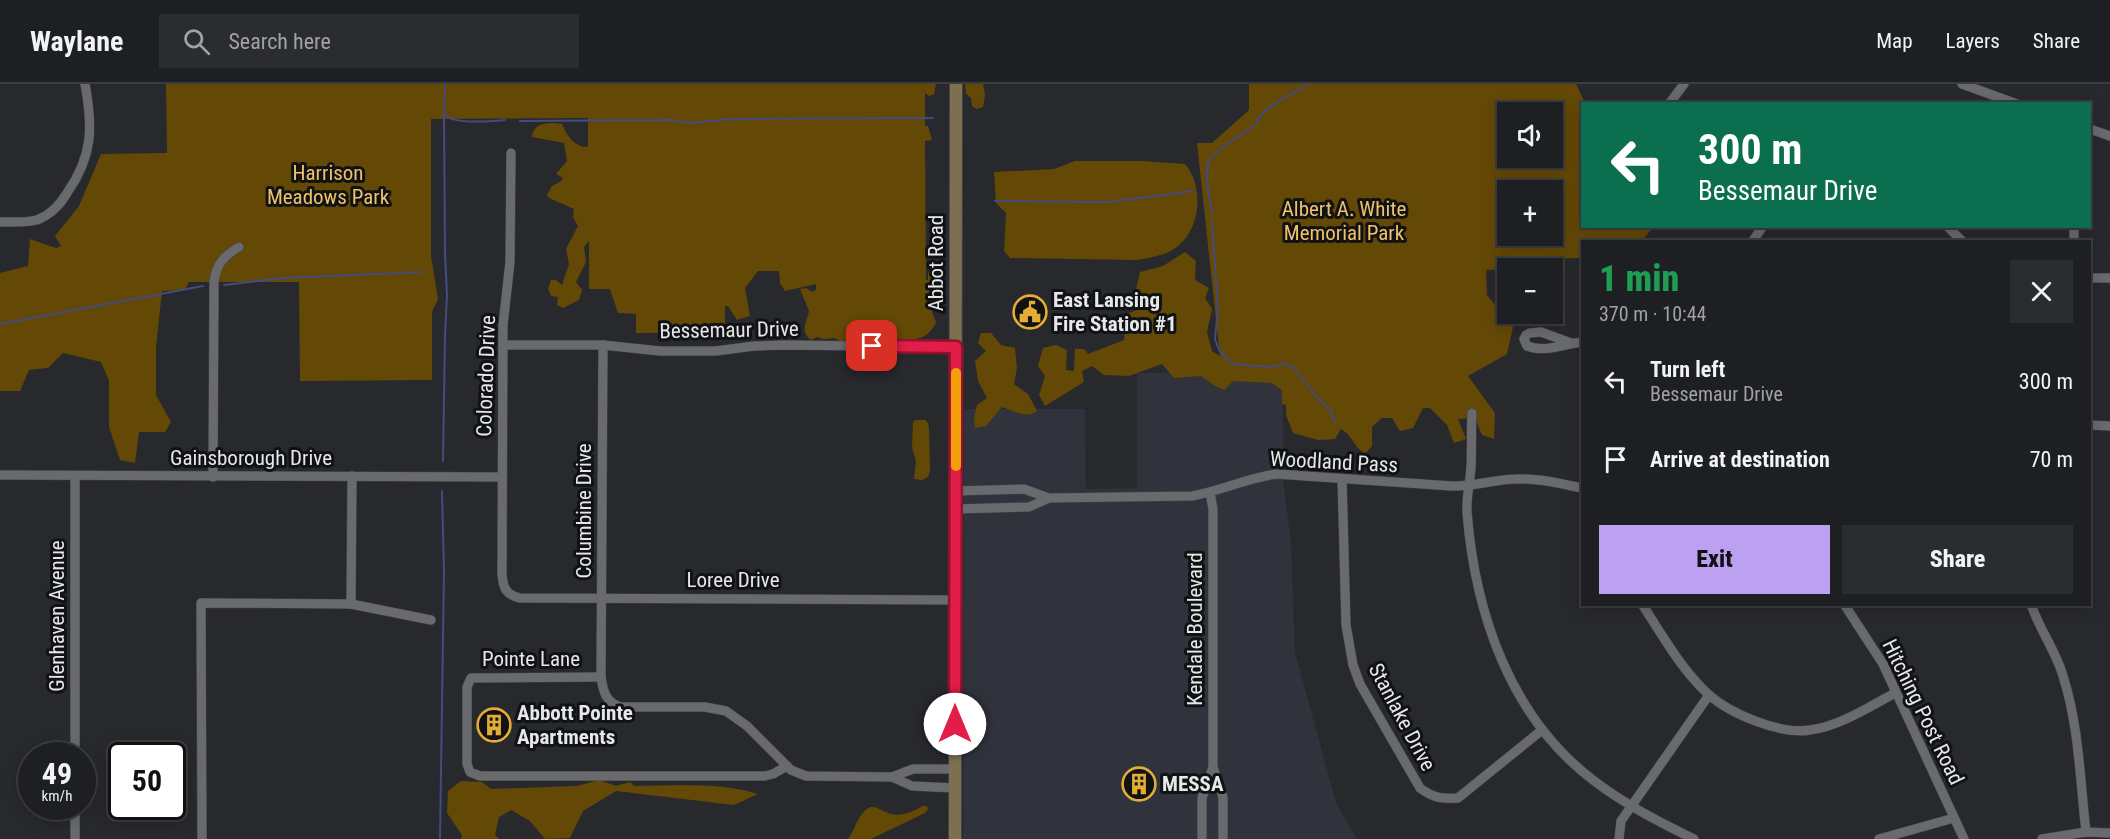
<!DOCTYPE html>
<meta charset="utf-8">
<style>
:root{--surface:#1e1f22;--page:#2b2c2f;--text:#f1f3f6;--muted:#a1a2a5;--line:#3c3d40;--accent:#bca0f2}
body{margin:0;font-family:"Roboto Condensed",sans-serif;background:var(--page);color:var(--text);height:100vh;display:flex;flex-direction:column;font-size:22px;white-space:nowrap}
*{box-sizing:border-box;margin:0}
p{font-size:20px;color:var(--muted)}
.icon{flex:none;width:33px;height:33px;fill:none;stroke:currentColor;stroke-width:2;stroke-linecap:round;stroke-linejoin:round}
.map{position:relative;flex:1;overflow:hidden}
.sheet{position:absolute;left:1581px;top:156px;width:510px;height:366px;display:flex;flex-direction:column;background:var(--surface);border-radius:0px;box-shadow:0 3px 15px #0003,0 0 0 2px var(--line)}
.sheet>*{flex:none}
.banner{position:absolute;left:1581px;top:18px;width:510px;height:126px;border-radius:0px;box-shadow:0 3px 15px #0003,0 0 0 2px var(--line);background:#0b6e4f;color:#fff;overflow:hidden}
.tools{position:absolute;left:1497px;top:18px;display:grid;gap:12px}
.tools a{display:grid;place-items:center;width:66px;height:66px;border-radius:0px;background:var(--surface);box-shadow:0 3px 15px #0003,0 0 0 2px var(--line);font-size:30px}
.speed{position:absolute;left:18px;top:658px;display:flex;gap:12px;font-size:30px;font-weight:700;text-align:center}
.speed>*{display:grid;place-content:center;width:78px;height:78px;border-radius:50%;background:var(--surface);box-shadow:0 3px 15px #0003,0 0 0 2px var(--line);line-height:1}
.speed small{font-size:15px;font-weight:400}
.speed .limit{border:3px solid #111;border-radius:9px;background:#fff;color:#111}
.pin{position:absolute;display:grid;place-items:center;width:51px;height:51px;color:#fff;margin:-26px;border-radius:12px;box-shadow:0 3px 9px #0006}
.me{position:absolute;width:66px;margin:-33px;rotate:0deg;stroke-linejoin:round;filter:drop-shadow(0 0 4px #0008)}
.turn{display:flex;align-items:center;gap:21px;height:126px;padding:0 18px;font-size:27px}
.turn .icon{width:78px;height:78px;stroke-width:2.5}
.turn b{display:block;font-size:42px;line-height:51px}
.round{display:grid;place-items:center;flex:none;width:63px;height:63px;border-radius:0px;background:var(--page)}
.summary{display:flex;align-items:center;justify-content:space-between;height:102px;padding:0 18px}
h1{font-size:36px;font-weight:800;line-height:45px;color:#1e9e55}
.button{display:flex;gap:12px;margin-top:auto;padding:12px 18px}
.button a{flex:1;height:69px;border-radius:0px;background:var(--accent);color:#111;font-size:24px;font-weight:800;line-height:69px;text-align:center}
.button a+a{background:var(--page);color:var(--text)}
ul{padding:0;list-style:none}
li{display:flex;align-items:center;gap:18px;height:78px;padding:0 18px}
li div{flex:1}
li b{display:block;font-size:22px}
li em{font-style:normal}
header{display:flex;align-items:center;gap:36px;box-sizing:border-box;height:84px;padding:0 30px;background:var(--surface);border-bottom:2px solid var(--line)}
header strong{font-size:28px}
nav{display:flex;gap:33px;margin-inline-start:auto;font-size:21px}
.search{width:420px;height:54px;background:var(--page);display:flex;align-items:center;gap:15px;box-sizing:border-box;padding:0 21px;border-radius:0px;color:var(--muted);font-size:22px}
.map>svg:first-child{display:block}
.built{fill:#30323c}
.green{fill:#644806;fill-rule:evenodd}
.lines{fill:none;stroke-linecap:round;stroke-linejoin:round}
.stream{stroke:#434b80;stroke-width:2}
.minor-casing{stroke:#444548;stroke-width:10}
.secondary-casing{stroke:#444548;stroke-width:14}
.minor{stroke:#686a6e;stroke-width:9}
.secondary{stroke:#7d7051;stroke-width:12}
.route-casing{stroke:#92132f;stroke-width:15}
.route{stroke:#e11d48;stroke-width:10}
.slow{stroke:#f59e0b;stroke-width:10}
.labels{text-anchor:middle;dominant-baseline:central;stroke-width:6;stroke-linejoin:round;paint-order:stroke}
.park-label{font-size:21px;fill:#efc16a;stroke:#111214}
.street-label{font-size:21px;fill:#e6e7e9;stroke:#111214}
.poi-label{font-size:21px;font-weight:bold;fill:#e6e7e9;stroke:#111214;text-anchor:start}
</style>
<header>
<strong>Waylane</strong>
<div class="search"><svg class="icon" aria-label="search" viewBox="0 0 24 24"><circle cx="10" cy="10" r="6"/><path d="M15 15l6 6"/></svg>Search here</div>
<nav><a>Map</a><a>Layers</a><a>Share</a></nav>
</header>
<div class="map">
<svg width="2110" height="755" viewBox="0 0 2110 755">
<rect width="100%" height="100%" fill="#28292d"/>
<path class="built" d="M1283 288V396L1291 458 1295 568 1336 719 1357 755H963L964 325H1085L1086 405 1137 404V289Z"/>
<g class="green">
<path d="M166 0H936L934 10 929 12 925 9V42H928L932 56 925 57 926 196H928V189L931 185 935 188V205L928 218 936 238C929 256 913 257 895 255L890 259H879L873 254 867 253 852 258H841L834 254 824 255 817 253 811 256C799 247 807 238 809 227L800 205 806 204 812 208 816 206V200L785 207 780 199 779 187H758L745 204 750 232 737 236 728 222H725V248L636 249V230L618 229 610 205H589V157L584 163 586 178 576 198 582 206 579 216 563 224 557 221 558 213 551 212 548 205 551 196H556L562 201 569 180 566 165 578 142 573 133 574 125 549 114 547 111 552 102 560 98 563 94 556 90 567 77 564 59 532 53C533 38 550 38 562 40 567 52 574 63 588 63V34L431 35V172L438 215 432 228V296L300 297 299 198H189L185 206 162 207 156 263V311L171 338 165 348H139L135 379 120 376 109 343V297L101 278 63 269 48 284 29 286 20 307H0V189L28 182 30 155 56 164 61 162 55 152 79 122 101 70 167 69Z"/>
<path d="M965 0H983L985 11 983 23 977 25 972 22 971 14 966 10Z"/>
<path d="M1249 0H1576L1585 19 1582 20V142L1653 143 1642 157 1582 158V174L1530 175V184L1486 186 1487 211 1513 243 1507 270 1468 292 1495 329 1494 355 1482 351 1475 334 1458 335 1466 355 1454 359 1447 341 1430 324H1423L1413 344 1400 347 1392 334H1382L1372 343V362L1365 370C1353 362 1353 352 1341 345L1335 355 1318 356 1293 349 1286 331V321L1282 320V306L1272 299 1233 297 1224 306 1215 302 1201 292 1174 294 1162 280 1129 292 1104 291 1092 282 1082 287 1084 298 1045 322 1039 311 1045 292 1038 282 1043 264 1056 261 1067 266 1066 286 1074 287 1075 265H1084L1088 270 1124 256 1126 230 1137 226 1136 205 1140 188 1163 182 1185 168 1196 177 1195 196 1209 204 1205 214 1212 225 1207 248 1212 267 1220 272 1197 59H1212L1249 26ZM1508 28H1552V74H1508ZM1508 106H1552V152H1508Z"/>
<path d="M1075 77H1143L1185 80C1204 102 1201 143 1178 162 1168 171 1150 174 1137 176L1010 174 1004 167 1006 129 996 119 994 88 1054 85Z"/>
<path d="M981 249H991L1001 261 1015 264 1017 284 1014 300 1028 310 1037 327C1026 335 1014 327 1002 323L986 342 975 344 974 334 977 321 987 314 978 297 975 277 986 267 978 259Z"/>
<path d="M916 336H925L928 339 929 344 930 386 928 393 922 396 914 395 916 377 912 363 913 338Z"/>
<path d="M599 696 616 702 630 698 634 702C674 702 719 698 758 710L734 721 616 707 583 727 570 754 545 755 530 737 511 726 499 733 495 751 499 755H461L462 751 447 729 448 707 461 697 482 698 491 705 577 702Z"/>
<path d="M923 722H927L928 725 925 729 871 755H848C854 747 856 737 862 730 873 716 879 727 891 730 902 733 914 727 923 722Z"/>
</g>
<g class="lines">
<g class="stream">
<path d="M445 0 444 31C455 41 490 37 505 36"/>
<path d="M520 37 670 36 692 39 731 35 933 34"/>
<path d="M1256 39C1263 22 1293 10 1308 0"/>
<path d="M995 117 1107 118 1193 107"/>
<path d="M1212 129C1210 117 1203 87 1209 77 1216 65 1243 50 1254 41"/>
<path d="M1212 137 1218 224 1215 255 1219 266 1231 279 1243 281 1271 283 1283 280 1292 282 1320 317 1330 325 1335 339"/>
<path d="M224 201 282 194 422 188"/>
<path d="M0 240 203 202"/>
<path d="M443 377 445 251 447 211 445 169 444 31"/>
<path d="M440 755 444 487 442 407"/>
</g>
<defs>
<g id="minor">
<path d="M1962 0 2017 20"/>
<path d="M1669 20 1684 0"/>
<path d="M2090 45 2110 52"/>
<path d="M511 69 510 178 503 241 502 490C503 504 506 511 520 514L955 516"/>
<path d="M0 138C12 138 25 139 37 136 50 131 60 121 67 109 93 72 93 43 85 0"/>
<path d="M1947 142 1963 158"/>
<path d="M2074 142V158"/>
<path d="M1752 158 1763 142"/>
<path d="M2090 194H2110"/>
<path d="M1571 259 1541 248 1530 249 1526 251 1524 255 1527 262C1545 269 1565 260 1582 258"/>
<path d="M503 261H603L660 267H716L754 262 784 261 956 263"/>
<path d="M603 261 601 593C603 607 606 619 621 623H705L726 627 747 642 791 686 806 692 892 693 913 685H955"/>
<path d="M1472 329C1471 347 1472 365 1471 383 1470 398 1466 414 1467 428 1475 529 1510 633 1593 696 1624 720 1659 738 1694 755"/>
<path d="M2090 341 2110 342"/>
<path d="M0 391 502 393"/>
<path d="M75 392V672"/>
<path d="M213 393 214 197C217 179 224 172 239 163"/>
<path d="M1342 395 1346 541 1353 581 1360 600 1420 704C1433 714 1442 715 1458 714L1542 646"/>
<path d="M955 407 1024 405 1049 414 1192 412C1221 407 1247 394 1276 390L1452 402C1474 403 1495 395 1517 395 1540 394 1561 400 1582 404"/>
<path d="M1210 409 1213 425V683L1223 713V755"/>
<path d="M955 425 1029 423 1049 414"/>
<path d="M351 520 352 392"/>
<path d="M1642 520C1662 551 1681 585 1708 610 1730 630 1781 651 1810 646 1840 642 1869 623 1895 609"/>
<path d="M1844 520 1883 580 1964 755"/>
<path d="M2031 520C2039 545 2056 567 2063 592 2079 642 2080 696 2086 748"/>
<path d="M601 593 471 594 467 603V680L470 688 480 692H765L773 690 787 682"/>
<path d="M892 693 912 702 955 704"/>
<path d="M75 723V755"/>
<path d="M202 755 201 519 351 520 431 536"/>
<path d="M1202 755V714L1213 683"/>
<path d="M1619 755 1621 737 1709 611"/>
<path d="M1879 755 1954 734"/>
<path d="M2042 755 2086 748 2110 749"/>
</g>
<path id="secondary" d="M955 755 956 0"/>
</defs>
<use href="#minor" class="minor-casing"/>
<use href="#secondary" class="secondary-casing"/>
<use href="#minor" class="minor"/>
<use href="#secondary" class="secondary"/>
</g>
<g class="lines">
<defs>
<path id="route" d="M872 262 956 263 955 640"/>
</defs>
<use href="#route" class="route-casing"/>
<use href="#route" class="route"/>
<path class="slow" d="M956 382V289"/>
</g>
<defs>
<symbol id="civic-ring" viewBox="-11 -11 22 22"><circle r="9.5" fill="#111214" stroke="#e5ad35" stroke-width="1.5"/><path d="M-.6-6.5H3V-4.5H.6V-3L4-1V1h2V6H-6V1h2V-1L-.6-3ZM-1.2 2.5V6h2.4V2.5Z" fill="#e5ad35"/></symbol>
<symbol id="building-ring" viewBox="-11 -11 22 22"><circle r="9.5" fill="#111214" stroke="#e5ad35" stroke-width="1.5"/><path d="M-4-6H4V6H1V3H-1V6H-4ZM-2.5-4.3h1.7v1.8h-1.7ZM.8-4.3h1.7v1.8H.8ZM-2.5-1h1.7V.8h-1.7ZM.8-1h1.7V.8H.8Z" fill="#e5ad35"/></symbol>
</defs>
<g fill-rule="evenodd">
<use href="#civic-ring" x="1011" y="209" width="38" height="38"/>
<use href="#building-ring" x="475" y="622" width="38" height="38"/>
<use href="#building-ring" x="1120" y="681" width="38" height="38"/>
</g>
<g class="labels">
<g class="park-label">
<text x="328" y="89">Harrison<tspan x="328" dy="24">Meadows Park</tspan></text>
<text x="1344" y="125">Albert A. White<tspan x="1344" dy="24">Memorial Park</tspan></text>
</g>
<g class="street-label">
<text transform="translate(936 179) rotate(-90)">Abbot Road</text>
<text transform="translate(729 246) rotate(-1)">Bessemaur Drive</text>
<text transform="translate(486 292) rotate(-88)">Colorado Drive</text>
<text x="251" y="374">Gainsborough Drive</text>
<text transform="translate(1334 378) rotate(3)">Woodland Pass</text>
<text transform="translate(584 427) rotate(-90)">Columbine Drive</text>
<text x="733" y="496">Loree Drive</text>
<text transform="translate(57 532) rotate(-90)">Glenhaven Avenue</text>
<text transform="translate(1195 545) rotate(-90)">Kendale Boulevard</text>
<text x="531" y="575">Pointe Lane</text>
<text transform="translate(1923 628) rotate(64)">Hitching Post Road</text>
<text transform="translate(1402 633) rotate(62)">Stanlake Drive</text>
</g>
<g class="poi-label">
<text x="1053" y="216">East Lansing<tspan x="1053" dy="24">Fire Station #1</tspan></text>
<text x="517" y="629">Abbott Pointe<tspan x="517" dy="24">Apartments</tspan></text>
<text x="1162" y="700">MESSA</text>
</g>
</g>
</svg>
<div class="tools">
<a><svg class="icon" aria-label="sound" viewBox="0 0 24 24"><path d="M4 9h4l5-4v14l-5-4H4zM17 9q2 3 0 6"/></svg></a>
<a>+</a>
<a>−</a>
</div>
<div class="speed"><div>49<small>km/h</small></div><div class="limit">50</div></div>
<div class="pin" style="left:872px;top:262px;background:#d93025"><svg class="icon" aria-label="arrive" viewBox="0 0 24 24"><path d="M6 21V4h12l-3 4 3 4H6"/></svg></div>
<svg class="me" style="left:955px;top:640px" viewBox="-20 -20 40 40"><circle r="19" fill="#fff"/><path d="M0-13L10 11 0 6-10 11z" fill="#e11d48"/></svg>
<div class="banner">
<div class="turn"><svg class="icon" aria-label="left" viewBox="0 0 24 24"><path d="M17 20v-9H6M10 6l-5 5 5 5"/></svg><div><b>300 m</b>Bessemaur Drive</div></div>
</div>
<section class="sheet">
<div class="summary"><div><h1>1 min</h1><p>370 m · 10:44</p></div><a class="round"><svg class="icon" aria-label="close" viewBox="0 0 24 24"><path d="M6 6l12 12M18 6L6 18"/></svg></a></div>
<ul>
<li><svg class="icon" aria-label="left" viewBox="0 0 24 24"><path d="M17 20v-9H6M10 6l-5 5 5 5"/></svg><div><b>Turn left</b><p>Bessemaur Drive</p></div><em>300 m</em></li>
<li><svg class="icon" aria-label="arrive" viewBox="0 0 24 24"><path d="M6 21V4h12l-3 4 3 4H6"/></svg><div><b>Arrive at destination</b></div><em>70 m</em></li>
</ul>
<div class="button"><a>Exit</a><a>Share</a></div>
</section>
</div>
